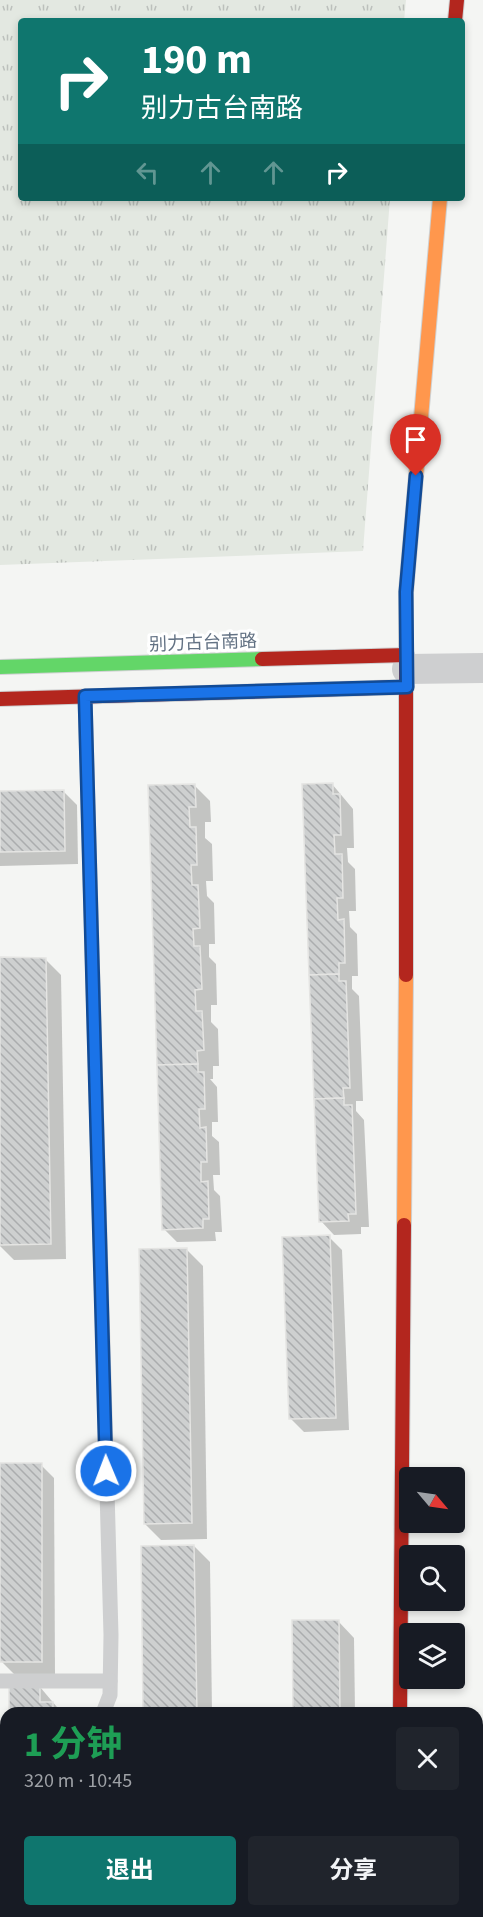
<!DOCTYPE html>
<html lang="zh">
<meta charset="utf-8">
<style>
:root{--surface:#171b24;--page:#20242c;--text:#f1f3f6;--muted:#9ea1a6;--accent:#0f766e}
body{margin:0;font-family:"Source Sans 3","Noto Sans SC",sans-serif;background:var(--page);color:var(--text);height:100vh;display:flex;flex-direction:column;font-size:22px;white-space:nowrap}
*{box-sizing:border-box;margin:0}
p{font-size:20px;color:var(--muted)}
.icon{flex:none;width:33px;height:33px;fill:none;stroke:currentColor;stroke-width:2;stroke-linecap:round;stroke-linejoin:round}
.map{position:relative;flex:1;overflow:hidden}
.sheet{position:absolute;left:0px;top:1707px;width:483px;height:210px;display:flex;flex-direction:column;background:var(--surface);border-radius:18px 18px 0 0;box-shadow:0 3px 9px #0003}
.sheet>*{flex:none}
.hud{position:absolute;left:18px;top:18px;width:447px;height:183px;border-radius:6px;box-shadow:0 3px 9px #0003;background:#0f766e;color:#fff;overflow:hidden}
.needle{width:39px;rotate:119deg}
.fabs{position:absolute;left:399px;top:1467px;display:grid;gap:12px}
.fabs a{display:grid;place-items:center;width:66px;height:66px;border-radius:6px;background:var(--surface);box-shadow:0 3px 9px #0003;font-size:30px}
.pin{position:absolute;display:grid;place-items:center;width:51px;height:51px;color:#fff;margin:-62px -26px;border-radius:50% 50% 50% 0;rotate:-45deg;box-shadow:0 0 6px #0007}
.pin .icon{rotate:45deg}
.me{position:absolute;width:66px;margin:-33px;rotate:359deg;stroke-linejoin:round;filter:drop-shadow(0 0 4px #0008)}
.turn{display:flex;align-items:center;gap:21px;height:126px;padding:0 24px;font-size:27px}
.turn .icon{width:78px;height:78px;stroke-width:2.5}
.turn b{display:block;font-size:42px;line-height:51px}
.lanes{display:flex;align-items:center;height:57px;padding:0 24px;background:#0003;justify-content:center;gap:30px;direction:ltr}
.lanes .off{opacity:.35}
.round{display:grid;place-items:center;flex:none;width:63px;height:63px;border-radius:6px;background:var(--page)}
.headline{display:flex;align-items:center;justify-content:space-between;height:102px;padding:0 24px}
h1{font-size:36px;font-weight:700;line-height:45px;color:#1e9e55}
.primary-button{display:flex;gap:12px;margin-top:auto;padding:12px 24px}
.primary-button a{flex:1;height:69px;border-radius:6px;background:var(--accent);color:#fff;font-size:24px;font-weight:700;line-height:69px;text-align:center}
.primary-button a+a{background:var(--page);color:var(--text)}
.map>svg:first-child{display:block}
.park{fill:url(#park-tufts)}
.shadow{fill:#0003}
.building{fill:url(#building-back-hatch);stroke:#e4e4e2;stroke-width:1.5}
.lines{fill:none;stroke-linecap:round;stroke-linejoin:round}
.fast-casing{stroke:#cfd1d2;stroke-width:16}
.slow-casing{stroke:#cfd1d2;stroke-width:16}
.jam-casing{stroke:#cfd1d2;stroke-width:16}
.lane{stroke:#cecfd0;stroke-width:15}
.street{stroke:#cecfd0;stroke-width:30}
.fast{stroke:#63d668;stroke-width:14}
.slow{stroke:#ff974d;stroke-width:14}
.jam{stroke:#b3261e;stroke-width:14}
.route-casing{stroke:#114b97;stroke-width:15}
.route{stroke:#1a73e8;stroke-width:10}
.labels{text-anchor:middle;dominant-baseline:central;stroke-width:6;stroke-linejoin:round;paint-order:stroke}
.street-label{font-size:18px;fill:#637284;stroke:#fff}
</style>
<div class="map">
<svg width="483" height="1917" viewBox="0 0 483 1917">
<defs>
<pattern id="park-tufts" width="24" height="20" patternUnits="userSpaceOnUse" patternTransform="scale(1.5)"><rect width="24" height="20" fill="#e3e8e1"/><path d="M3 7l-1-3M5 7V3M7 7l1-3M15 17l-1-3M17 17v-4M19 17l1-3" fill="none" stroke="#bcc0bc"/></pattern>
<pattern id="building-back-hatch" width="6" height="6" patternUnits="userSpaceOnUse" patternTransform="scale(1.5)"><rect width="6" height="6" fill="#ced0d0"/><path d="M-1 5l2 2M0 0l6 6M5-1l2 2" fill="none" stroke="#abadae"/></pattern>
</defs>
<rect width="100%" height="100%" fill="#f4f5f3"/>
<path class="park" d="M0 0H406L404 21H21V198H390L363 551 0 565Z"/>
<g class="shadow">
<path d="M332 784 353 809 354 848H347L348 862 355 869 356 911H349L350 927 357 934 358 976H352V989L359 996 363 1101H356V1111L364 1120 369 1227H361V1234L334 1235 321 1221Z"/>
<path d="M194 785 210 801 211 822H205V838L212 844 213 881H206L207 896 214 903 215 944H209V957L216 964 217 1005H211V1022L218 1029 219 1066H213V1079H210L217 1087 218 1122H212V1136L219 1142 220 1175H213L214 1190 220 1196 222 1232H215L216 1241 177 1242 164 1229 150 787Z"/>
<path d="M64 792 77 805 78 864 0 866V793Z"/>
<path d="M0 958 45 959 61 975 66 1259 14 1260 0 1246Z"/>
<path d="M329 1237 342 1250 349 1430 304 1432 291 1419Z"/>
<path d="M187 1250 203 1266 207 1539 161 1540 145 1524Z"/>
<path d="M41 1465 54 1478 55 1675H15L1 1661Z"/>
<path d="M194 1546 210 1562 212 1713H145Z"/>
<path d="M338 1621 354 1638 355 1713H295Z"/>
<path d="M40 1687 62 1713H11Z"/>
<path d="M13 1911H70L71 1917H13Z"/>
<path d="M308 1911H357V1916H313Z"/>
</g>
<g class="building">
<path d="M333 783V794H340L341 835H334L335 854H342L343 898H337L338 920 344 919 345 963H339V974L309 975 302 784Z"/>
<path d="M195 784 196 807H189L190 827H196L197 865H191L192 885H198L200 928 193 929 194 946H200L202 989 195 990 196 1011H202L204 1050 197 1051 198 1064 157 1065 148 785Z"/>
<path d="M64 790 65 851 0 852V791Z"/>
<path d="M0 957 46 958 51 1244 0 1245Z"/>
<path d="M339 974V981H346L350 1088H343L344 1098 314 1099 309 975Z"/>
<path d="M198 1064V1072H204L205 1109H199L200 1128 206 1127 207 1162H201V1182L208 1181 209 1219H203V1228L162 1230 157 1065Z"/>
<path d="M344 1098V1105H352L356 1214H348L349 1221 319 1222 314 1099Z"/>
<path d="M330 1235 336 1418 289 1419 282 1237Z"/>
<path d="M187 1248 192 1523 144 1524 139 1249Z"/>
<rect x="0" y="1463" width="42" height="199"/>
<path d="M194 1545 197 1713H143L141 1546Z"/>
<path d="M292 1620H339L340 1713H293Z"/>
<path d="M40 1685V1702H53V1713H9V1686Z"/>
<rect x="11" y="1911" width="44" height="6"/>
</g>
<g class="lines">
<defs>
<path id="fast" d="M0 667 262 659"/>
<g id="slow">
<path d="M406 625V592L440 198"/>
<path d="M404 1225 406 975"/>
<path d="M398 1911V1917"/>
</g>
<g id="jam">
<path d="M455 21 457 0"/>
<path d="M262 659 407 655"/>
<path d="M0 699 407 687"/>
<path d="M406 975V625"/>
<path d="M400 1713 404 1225"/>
</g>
</defs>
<use href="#fast" class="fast-casing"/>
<use href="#slow" class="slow-casing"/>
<use href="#jam" class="jam-casing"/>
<g class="lane">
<path d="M85 696 111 1635 110 1695 103 1713"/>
<path d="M0 1681H110"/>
<path d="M78 1911V1917"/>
</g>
<path class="street" d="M407 669 483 668"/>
<use href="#fast" class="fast"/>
<use href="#slow" class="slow"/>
<use href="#jam" class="jam"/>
</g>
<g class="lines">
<defs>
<path id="route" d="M106 1471 85 696 407 687 406 592 416 476"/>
</defs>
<use href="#route" class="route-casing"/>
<use href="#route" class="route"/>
</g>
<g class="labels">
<g class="street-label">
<text transform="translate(203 643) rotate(-2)">别力古台南路</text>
</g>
</g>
</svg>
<div class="fabs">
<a><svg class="needle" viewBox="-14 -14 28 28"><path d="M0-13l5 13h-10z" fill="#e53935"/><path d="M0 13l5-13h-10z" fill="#9ea1a6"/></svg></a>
<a><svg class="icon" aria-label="search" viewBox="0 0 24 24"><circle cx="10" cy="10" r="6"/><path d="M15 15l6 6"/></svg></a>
<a><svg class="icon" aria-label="layers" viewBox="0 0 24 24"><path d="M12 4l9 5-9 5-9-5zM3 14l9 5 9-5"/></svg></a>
</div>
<div class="pin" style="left:416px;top:476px;background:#d93025"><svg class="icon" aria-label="arrive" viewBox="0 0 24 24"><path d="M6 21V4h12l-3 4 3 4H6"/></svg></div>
<svg class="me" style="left:106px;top:1471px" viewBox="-20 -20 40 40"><circle r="17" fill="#1a73e8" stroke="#fff" stroke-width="3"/><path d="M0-11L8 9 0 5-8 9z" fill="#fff"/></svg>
<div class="hud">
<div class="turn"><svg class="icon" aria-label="right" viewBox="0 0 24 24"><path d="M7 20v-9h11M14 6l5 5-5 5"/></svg><div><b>190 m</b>别力古台南路</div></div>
<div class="lanes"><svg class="icon off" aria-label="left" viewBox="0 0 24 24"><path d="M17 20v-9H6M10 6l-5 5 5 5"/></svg><svg class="icon off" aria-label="ahead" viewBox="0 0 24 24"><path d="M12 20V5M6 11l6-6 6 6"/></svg><svg class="icon off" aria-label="ahead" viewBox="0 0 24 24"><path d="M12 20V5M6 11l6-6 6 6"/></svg><svg class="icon" aria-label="right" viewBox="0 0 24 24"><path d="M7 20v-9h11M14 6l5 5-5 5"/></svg></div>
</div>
<section class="sheet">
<div class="headline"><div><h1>1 分钟</h1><p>320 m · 10:45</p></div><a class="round"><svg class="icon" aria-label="close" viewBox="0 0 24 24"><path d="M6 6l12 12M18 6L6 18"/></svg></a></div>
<div class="primary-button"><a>退出</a><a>分享</a></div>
</section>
</div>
